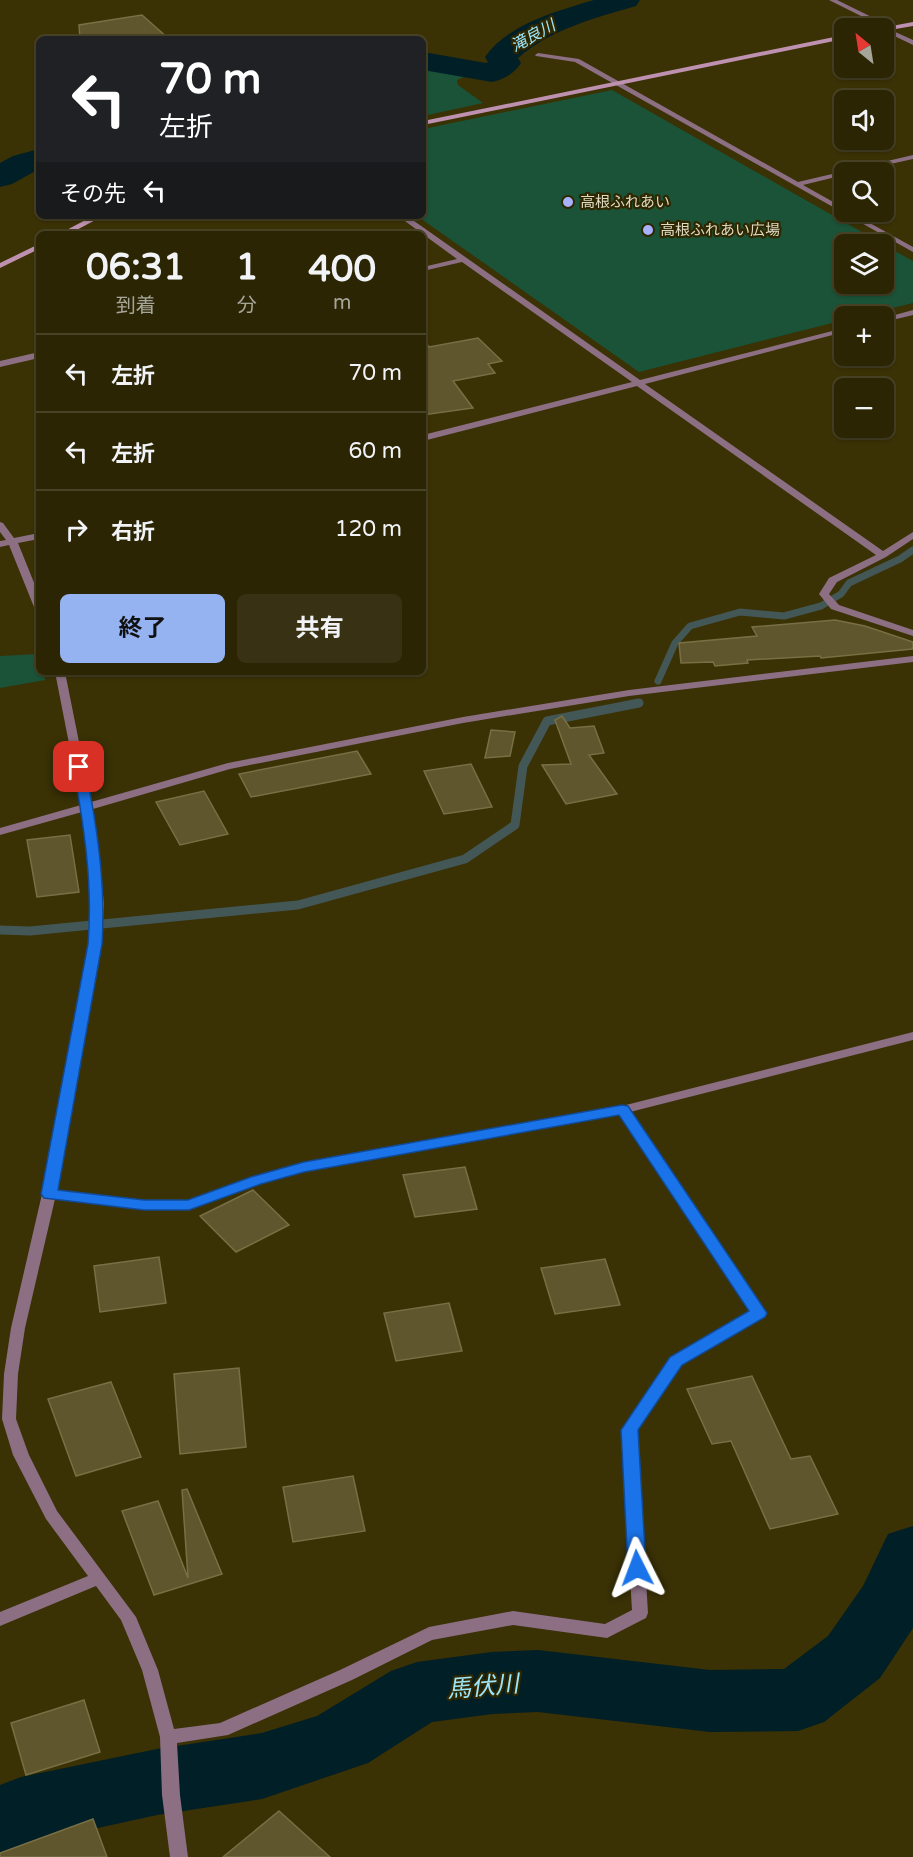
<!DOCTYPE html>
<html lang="ja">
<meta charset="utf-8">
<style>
:root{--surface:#2c2504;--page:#383113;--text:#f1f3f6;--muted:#a6a59a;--line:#484226;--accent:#95b2f1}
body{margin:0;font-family:"Varela Round","Noto Sans JP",sans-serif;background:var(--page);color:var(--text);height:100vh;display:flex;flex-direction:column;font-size:22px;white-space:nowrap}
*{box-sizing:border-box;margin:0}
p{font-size:20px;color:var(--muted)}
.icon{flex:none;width:33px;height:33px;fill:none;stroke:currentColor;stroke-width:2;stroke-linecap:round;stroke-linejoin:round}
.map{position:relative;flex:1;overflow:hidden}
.sheet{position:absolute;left:36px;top:231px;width:390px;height:444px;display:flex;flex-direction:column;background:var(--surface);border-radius:9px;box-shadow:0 2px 4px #0004,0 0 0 2px var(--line)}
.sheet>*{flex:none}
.guide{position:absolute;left:36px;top:36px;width:390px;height:183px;border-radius:9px;box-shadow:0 2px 4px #0004,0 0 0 2px var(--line);background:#202124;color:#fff;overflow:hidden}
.needle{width:39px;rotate:330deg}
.controls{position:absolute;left:834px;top:18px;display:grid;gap:12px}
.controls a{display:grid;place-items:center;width:60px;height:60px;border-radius:9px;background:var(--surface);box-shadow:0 2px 4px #0004,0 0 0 2px var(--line);font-size:30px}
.pin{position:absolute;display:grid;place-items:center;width:51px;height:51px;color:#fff;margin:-26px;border-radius:12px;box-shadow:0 3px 9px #0006}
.me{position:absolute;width:66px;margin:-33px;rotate:357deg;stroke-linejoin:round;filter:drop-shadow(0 0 4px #0008)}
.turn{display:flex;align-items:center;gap:21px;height:126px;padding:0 24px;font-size:27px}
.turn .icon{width:78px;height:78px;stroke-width:2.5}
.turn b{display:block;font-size:42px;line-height:51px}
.then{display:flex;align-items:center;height:57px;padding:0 24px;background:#0003;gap:12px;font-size:22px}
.eta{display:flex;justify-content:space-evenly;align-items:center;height:102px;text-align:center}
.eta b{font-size:36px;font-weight:700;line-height:42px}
.button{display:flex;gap:12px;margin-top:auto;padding:12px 24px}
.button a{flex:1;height:69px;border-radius:9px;background:var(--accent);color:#111;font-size:24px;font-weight:700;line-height:69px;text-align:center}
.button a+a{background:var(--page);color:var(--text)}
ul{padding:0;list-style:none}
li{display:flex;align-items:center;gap:18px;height:78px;padding:0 24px;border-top:2px solid var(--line)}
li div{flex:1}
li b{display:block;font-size:22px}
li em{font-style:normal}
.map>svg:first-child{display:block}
.green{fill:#1a5337}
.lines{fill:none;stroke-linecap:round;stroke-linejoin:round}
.stream-far1{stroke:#435756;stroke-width:7}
.stream{stroke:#435756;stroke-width:9}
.river{fill:#001f27;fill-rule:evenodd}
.building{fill:#5f562d;stroke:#786f45;stroke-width:1.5}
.street{fill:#8c6f83;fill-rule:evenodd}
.secondary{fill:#be91b0;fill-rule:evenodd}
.route{fill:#1a73e8;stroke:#114b97;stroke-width:1.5}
.poi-dot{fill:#a7b1fc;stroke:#2f2700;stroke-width:2}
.labels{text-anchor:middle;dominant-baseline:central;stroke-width:4.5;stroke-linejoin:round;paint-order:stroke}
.far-poi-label{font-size:15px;fill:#dfdbc5;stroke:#2f2700;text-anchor:start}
.far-water-label{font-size:16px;font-style:italic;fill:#9de7fd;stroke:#2f2700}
.near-water-label{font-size:24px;font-style:italic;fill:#9de7fd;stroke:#2f2700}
</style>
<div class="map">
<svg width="913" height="1857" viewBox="0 0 913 1857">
<rect width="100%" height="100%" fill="#3a3105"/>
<g class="green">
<path d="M423 63 472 73 457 80 458 85 483 103 423 116Z"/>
<path d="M612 90 883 244H844V284H884V245L913 261V303L860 316H844V320L639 372 417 216H423V129Z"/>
<path d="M38 654 39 672H43L45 680 0 688V656Z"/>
</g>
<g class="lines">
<path class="stream-far1" d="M658 681 675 643 690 626 740 612 784 616 821 606 841 594 849 583 900 559 913 550"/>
<path class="stream" d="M0 930 30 931 298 905 465 859 515 825 523 766 547 721 639 703"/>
<g class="river">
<path d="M594 0H640L636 6C595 18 551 29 518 58L521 63C514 74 504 79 492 82L423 70V52L486 63 488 62 485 57C508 24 557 11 594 0Z"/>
<path d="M39 149V169L12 184 0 187V163L13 156Z"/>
<path d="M913 1526V1628L880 1678 824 1722 798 1731 710 1732 538 1712 492 1714 432 1722 368 1763 262 1799 157 1815 25 1844 0 1853V1785L21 1777 157 1749 262 1733 317 1716 391 1671 417 1662 492 1652 538 1650 710 1670 784 1669 828 1636 863 1586 888 1534Z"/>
</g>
</g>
<g class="building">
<path d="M142 15 169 39H80L79 25Z"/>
<path d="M478 338 502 361 488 364 495 373 453 381 473 408 423 415V339L429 347Z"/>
<path d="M835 620 865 626 913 642V649L821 658 820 656 747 660 748 663 715 666 713 662 681 663 679 643 757 636 752 627Z"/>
<path d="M562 716 570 728 594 726 604 753 589 755 617 794 566 804 542 765 571 764 555 720Z"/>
<path d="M491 730 515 732 510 756 485 758Z"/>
<path d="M357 751 371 774 251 797 239 774Z"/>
<path d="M471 764 492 807 444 814 424 771Z"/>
<path d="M204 791 228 834 180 845 156 802Z"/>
<path d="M70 835 79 892 37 897 27 840Z"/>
<path d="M465 1167 477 1209 415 1217 403 1175Z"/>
<path d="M253 1190 289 1225 236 1252 200 1216Z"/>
<path d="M159 1257 166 1303 100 1312 94 1266Z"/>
<path d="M605 1259 620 1305 555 1314 541 1268Z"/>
<path d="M449 1303 462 1351 396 1361 384 1313Z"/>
<path d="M239 1368 246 1447 180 1454 174 1374Z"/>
<path d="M752 1376 791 1459 810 1456 838 1514 770 1529 731 1441 712 1444 687 1389Z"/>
<path d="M111 1382 141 1457 76 1476 48 1399Z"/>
<path d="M353 1476 365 1531 293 1542 283 1487Z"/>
<path d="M187 1489 222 1574 154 1595 122 1511 158 1501 188 1578 182 1490Z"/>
<path d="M84 1700 100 1752 26 1775 11 1723Z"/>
<path d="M279 1811 330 1857H223Z"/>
<path d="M93 1819 107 1857H0V1853Z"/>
</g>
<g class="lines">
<g class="street">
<path d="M829 0H837L892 27 891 30 913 40V45L884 31V28H881L883 27Z"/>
<path d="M538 53 579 59 798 182 913 155V159L854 172H844V175L803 185 844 208V212H850L913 247V252L575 62 536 56 535 55Z"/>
<path d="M398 216H407L640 380 844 328V332L645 384 883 551 913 532V539L886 557 837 582 829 594 839 605 913 630V636L831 609 819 594 829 578 876 555 637 386 423 441V435L632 382 462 262 423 271V267L457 259Z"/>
<path d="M913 310V315L884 322V318Z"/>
<path d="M39 352V358L0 367V361Z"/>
<path d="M0 522 3 523 14 538 39 533V539L18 543 39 595V610L34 607 9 545 0 547V541L6 540 0 532Z"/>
<path d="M913 656V662L629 696 463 723 230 769 93 809 104 904 101 944 56 1190 144 1200H188L251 1177 304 1162 622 1106 913 1032V1040L630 1112 766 1313 764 1317 681 1365 637 1431 648 1613 646 1618 607 1638 513 1625 432 1640 352 1680 228 1735 177 1743 180 1795 188 1857H170L162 1795 160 1737 142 1670 121 1620 96 1586 0 1626V1612L88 1576 46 1519 13 1455 2 1419 4 1374 11 1328 42 1194 89 944 92 904 82 812 0 835V828L81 805 55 672H65L91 802 228 763 463 717 629 690ZM619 1115 750 1311 671 1357 621 1430 632 1610 605 1624 513 1611 429 1627 340 1670 220 1723 174 1729 158 1670 136 1617 57 1511 29 1455 16 1419 18 1374 25 1328 55 1199 144 1210H189L260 1183 304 1172Z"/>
</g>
<g class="secondary">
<path d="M913 22V26L884 31V28H881Z"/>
<path d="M844 35V39L423 125V121Z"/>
<path d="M93 216H103L69 234H59Z"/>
<path d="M39 244V249L0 268V263Z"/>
</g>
</g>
<path class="route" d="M79 763 85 767C97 825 106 885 102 944L58 1190 144 1200H188L251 1177 304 1162 622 1105 628 1106 767 1313 765 1317 682 1365 638 1430 646 1568 644 1573 637 1575 631 1573 628 1568 621 1430 670 1357 749 1311 619 1115 304 1172 261 1184 189 1210H144L44 1198 41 1194 88 944C93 885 84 825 73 767Z"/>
<g class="poi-dot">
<circle cx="568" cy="202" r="6"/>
<circle cx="648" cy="230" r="6"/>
</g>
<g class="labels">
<g class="far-poi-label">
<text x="580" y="202">高根ふれあい</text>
<text x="660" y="230">高根ふれあい広場</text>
</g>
<g class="far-water-label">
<text transform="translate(533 36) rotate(-29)">滝良川</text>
</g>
<g class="near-water-label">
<text transform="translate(483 1687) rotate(-5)">馬伏川</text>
</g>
</g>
</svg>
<div class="controls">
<a><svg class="needle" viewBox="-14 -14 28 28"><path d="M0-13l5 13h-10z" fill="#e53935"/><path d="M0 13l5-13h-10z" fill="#a6a59a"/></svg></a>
<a><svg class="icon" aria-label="sound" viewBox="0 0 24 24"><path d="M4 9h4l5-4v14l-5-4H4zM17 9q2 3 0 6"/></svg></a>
<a><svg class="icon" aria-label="search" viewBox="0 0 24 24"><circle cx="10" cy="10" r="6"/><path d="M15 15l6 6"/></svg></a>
<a><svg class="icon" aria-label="layers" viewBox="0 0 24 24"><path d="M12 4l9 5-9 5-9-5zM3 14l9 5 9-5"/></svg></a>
<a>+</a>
<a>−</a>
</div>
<div class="pin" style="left:79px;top:767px;background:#d93025"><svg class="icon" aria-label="arrive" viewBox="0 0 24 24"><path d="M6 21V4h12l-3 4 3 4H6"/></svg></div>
<svg class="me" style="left:637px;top:1568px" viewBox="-20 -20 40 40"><path d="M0-17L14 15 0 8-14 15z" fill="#1a73e8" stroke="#fff" stroke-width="4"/></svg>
<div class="guide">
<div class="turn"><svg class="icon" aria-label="left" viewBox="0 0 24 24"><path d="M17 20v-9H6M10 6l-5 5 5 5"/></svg><div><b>70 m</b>左折</div></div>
<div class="then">その先<svg class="icon" aria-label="left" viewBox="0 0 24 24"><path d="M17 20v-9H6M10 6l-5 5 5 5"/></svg></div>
</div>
<section class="sheet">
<div class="eta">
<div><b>06:31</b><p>到着</p></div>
<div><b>1</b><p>分</p></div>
<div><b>400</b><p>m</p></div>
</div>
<ul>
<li><svg class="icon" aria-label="left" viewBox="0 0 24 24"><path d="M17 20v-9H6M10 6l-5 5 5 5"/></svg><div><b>左折</b></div><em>70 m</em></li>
<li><svg class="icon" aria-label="left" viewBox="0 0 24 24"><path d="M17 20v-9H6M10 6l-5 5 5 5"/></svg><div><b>左折</b></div><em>60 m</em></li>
<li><svg class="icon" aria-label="right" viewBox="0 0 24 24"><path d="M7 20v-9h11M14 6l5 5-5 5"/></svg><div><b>右折</b></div><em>120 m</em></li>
</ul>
<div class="button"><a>終了</a><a>共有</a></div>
</section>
</div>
